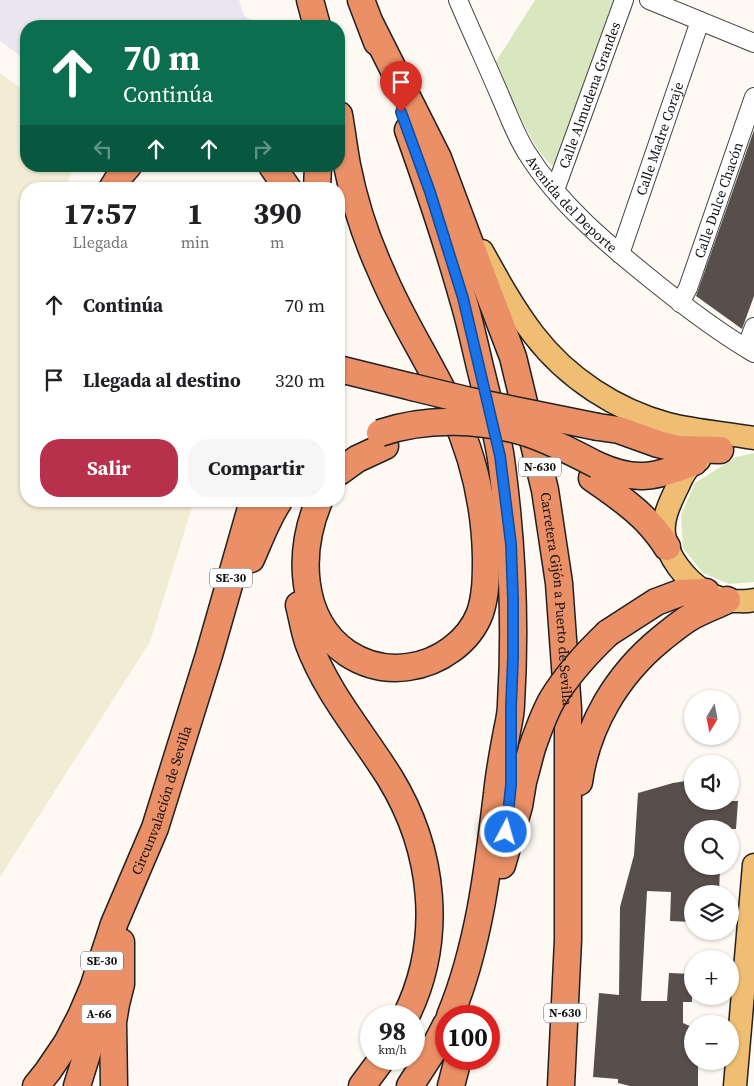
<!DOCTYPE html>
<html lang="es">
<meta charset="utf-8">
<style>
:root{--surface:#fff;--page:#f6f6f6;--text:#202124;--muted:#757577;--accent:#b7314b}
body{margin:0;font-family:"Source Serif 4",serif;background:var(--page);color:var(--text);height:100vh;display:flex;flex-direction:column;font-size:19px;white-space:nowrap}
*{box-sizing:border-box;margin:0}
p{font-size:16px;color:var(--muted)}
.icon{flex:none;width:28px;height:28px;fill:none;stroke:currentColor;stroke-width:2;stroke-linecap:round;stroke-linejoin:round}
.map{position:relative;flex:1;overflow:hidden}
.drawer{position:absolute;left:20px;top:182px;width:325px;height:325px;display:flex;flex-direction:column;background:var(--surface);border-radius:20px;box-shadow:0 1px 4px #0004}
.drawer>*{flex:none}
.hud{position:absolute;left:20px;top:20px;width:325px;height:152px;border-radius:20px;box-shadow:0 1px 4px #0004;background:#0b6e4f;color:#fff;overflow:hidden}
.needle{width:32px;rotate:190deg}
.fabs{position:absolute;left:684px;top:690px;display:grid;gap:10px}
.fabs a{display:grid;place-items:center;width:55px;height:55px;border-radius:50%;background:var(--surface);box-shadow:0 1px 4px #0004;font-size:25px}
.speed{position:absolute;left:360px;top:1005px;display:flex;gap:10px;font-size:25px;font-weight:700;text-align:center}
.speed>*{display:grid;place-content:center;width:65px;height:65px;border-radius:50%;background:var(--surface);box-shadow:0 1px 4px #0004;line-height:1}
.speed small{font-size:12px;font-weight:400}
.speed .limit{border:8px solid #d22;background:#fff;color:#111}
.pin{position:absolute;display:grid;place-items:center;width:42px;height:42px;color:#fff;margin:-51px -21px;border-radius:50% 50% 50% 0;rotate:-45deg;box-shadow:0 0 5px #0007}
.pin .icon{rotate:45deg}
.me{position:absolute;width:55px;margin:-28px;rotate:6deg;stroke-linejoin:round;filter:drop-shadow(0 0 4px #0008)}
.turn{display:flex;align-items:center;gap:18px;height:105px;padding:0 20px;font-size:22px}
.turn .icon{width:65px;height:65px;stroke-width:2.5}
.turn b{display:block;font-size:35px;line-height:42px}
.lanes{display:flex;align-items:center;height:48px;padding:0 20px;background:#0003;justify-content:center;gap:25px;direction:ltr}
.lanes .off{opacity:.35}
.eta{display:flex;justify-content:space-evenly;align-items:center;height:85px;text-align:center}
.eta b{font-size:30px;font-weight:700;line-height:35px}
.button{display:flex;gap:10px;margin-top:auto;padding:10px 20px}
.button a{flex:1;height:58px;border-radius:20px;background:var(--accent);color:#fff;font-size:20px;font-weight:700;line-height:58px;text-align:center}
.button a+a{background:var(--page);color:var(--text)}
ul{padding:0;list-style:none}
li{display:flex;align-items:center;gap:15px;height:75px;padding:0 20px}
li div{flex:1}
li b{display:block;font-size:19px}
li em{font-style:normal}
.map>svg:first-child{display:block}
.industrial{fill:#ebe5ed}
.farmland{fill:#f3ecd5}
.green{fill:#d9e7be}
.building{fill:#584f4d}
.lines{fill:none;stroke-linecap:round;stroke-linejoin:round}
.minor-casing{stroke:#434343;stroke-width:20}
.major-casing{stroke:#212121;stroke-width:25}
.highway-casing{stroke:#212121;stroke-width:29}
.minor{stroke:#fff;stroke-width:18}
.major{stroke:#efbe73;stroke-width:22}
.highway{stroke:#ea8f66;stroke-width:26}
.highway-bridge-casing{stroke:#212121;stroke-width:29;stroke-linecap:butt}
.highway-bridge{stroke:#ea8f66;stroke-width:26}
.route-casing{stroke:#114b97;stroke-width:12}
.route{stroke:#1a73e8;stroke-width:9}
.labels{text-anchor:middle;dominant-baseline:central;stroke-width:5;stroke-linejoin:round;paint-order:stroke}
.shield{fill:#fff;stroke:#585858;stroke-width:1}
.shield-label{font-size:12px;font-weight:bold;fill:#101010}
.street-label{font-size:14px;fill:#101010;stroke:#fff}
</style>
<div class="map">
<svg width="754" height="1086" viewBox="0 0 754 1086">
<rect width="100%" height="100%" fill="#fefaf3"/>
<path class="industrial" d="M0 0H239L244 15 259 26H26V60L0 41Z"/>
<path class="farmland" d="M0 73 26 92V166H74L65 189H26V501H194L150 642 0 877Z"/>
<g class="green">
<path d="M535 0H616L559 161 554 166C535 158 505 83 495 63Z"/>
<path d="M754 453V582L729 584 703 573 683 548 681 515 695 483 736 457Z"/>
</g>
<g class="building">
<path d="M754 130V296L742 329 696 296Z"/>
<path d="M692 780V801H738L736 829H692V866H720L719 894H692V922L670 921 671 892 647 891 641 1001H667L669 973 692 974V1002H683V1023L692 1027V1061H698V1086H630L618 1083V1079L593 1077 599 993 619 995 620 907 634 855 638 793 673 783Z"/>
</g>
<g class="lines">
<defs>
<g id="minor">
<path id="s1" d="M458 0C472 33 487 65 501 98 509 116 516 136 527 153 558 203 606 243 652 280 684 306 718 332 754 353"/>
<path d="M649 0 754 43"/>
<path id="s2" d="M555 190 624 0"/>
<path id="s3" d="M620 254 700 21"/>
<path id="s4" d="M680 303 688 288 754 97"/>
<path d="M746 348 754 327"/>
</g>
<g id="major">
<path d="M482 251C498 280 514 309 534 335 567 378 616 410 668 424 696 431 725 433 754 438"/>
<path d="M699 460C689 464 682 476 678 486 671 500 662 518 664 534 667 557 686 580 705 592 714 597 725 600 735 601 742 601 747 602 754 600"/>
<path d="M735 1086 754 865"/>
</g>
<g id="highway">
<path d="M310 0 317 26"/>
<path d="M361 0 377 42"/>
<path id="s5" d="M371 25 438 158 478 265 513 357 545 490 559 583 568 709V940L561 1086"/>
<path d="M408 130C428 186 447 242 463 299 471 325 476 352 483 379 489 405 497 432 501 459 512 540 516 622 511 704 511 713 509 722 507 731 503 752 499 773 497 794 488 869 479 946 450 1016"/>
<path d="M272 166 288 189"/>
<path d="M112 189 121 174 128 166"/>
<path d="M317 189 318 166"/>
<path d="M339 369 412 387"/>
<path d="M598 427 619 430 658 444 678 449 720 450"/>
<path d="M597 465C637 483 654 477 694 462"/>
<path d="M339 472 357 459 385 446"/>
<path d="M592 478C613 493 636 508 653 528 658 534 663 540 667 547"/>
<path d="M319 501C298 551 298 619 347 653 365 665 386 670 408 667 439 663 469 642 480 613 486 595 486 576 486 558 485 507 474 458 453 412 431 364 401 320 381 271 366 238 354 201 347 165 344 149 342 132 339 115"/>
<path d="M251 559C260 539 267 519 279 501"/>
<path d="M299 605C302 617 304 630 308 642 326 692 362 733 390 778 434 850 444 939 406 1016"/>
<path d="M608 633 656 602 680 593 706 592"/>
<path d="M579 782C587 725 617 675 661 639 670 632 679 624 689 618 701 611 715 606 727 600"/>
<path d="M502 865 519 806 523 782 532 748"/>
<path id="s6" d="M36 1086 48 1071 67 1043 81 1016 93 988 114 924 155 828 209 655 253 501"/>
<path d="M77 1086 105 996"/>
<path d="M114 1086 113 1022 116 1004 121 984V942"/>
<path d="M362 1086 382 1059"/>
<path d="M410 1086 432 1052 446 1025"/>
<path d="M451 1086 458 1059"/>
</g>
</defs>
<use href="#minor" class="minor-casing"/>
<use href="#major" class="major-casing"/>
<use href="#highway" class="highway-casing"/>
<use href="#minor" class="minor"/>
<use href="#major" class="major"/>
<use href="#highway" class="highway"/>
<defs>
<g id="highway-bridge">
<path d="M412 387 470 401 598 427"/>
<path d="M380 433C427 417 481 419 527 433 551 441 574 453 597 465"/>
<path d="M532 748C538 731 544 713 553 698 568 674 587 653 608 633"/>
</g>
</defs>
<use href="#highway-bridge" class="highway-bridge-casing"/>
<use href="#highway-bridge" class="highway-bridge"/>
</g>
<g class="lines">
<defs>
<path id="route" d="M401 112 430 192 463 298 500 456 511 544 513 599V657L511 707V785L506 832"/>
</defs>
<use href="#route" class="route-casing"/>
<use href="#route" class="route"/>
</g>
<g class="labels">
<g class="shield">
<rect x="519" y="457.5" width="42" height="19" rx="4"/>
<rect x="210" y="568.5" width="42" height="19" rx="4"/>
<rect x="81" y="951.5" width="42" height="19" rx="4"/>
<rect x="544" y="1003.5" width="42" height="19" rx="4"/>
<rect x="81.5" y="1004.5" width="35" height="19" rx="4"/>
</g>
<g class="shield-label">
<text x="540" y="467">N-630</text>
<text x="231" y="578">SE-30</text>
<text x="102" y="961">SE-30</text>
<text x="565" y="1013">N-630</text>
<text x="99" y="1014">A-66</text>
</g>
<g class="street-label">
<text stroke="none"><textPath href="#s2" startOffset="101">Calle Almudena Grandes</textPath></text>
<text stroke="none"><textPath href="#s3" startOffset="122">Calle Madre Coraje</textPath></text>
<text stroke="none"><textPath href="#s4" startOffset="110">Calle Dulce Chacón</textPath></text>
<text stroke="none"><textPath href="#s1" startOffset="236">Avenida del Deporte</textPath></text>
<text stroke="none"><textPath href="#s5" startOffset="608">Carretera Gijón a Puerto de Sevilla</textPath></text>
<text stroke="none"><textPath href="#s6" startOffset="314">Circunvalación de Sevilla</textPath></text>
</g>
</g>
</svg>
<div class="fabs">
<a><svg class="needle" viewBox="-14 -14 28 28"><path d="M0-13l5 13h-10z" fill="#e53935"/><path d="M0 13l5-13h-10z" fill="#757577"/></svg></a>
<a><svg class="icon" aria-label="sound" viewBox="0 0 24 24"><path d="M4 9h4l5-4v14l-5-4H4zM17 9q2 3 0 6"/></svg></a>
<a><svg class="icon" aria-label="search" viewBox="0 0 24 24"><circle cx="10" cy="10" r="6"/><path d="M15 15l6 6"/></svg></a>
<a><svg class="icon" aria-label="layers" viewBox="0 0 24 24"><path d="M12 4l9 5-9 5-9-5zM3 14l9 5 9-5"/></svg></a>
<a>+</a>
<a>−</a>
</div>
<div class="speed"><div>98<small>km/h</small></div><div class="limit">100</div></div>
<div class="pin" style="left:401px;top:112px;background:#d93025"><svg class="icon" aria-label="arrive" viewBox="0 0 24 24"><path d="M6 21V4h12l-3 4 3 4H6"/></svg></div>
<svg class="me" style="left:506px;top:832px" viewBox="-20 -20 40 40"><circle r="17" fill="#1a73e8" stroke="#fff" stroke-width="3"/><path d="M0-11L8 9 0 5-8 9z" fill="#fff"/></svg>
<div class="hud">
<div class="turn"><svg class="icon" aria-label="ahead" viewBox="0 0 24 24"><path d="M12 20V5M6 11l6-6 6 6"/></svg><div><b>70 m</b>Continúa</div></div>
<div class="lanes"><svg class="icon off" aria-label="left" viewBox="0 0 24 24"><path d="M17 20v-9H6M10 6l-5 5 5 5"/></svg><svg class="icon" aria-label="ahead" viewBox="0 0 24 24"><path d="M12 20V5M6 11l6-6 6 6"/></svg><svg class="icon" aria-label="ahead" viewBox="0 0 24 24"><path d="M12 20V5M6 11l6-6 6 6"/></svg><svg class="icon off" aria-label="right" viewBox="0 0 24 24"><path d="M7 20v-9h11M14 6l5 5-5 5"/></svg></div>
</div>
<section class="drawer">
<div class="eta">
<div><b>17:57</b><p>Llegada</p></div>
<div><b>1</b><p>min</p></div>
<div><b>390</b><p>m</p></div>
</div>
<ul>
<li><svg class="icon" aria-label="ahead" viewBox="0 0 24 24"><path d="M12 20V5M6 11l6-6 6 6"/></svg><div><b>Continúa</b></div><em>70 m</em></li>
<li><svg class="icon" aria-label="arrive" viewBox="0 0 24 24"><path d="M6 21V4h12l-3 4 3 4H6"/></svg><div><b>Llegada al destino</b></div><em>320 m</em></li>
</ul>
<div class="button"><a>Salir</a><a>Compartir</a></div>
</section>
</div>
